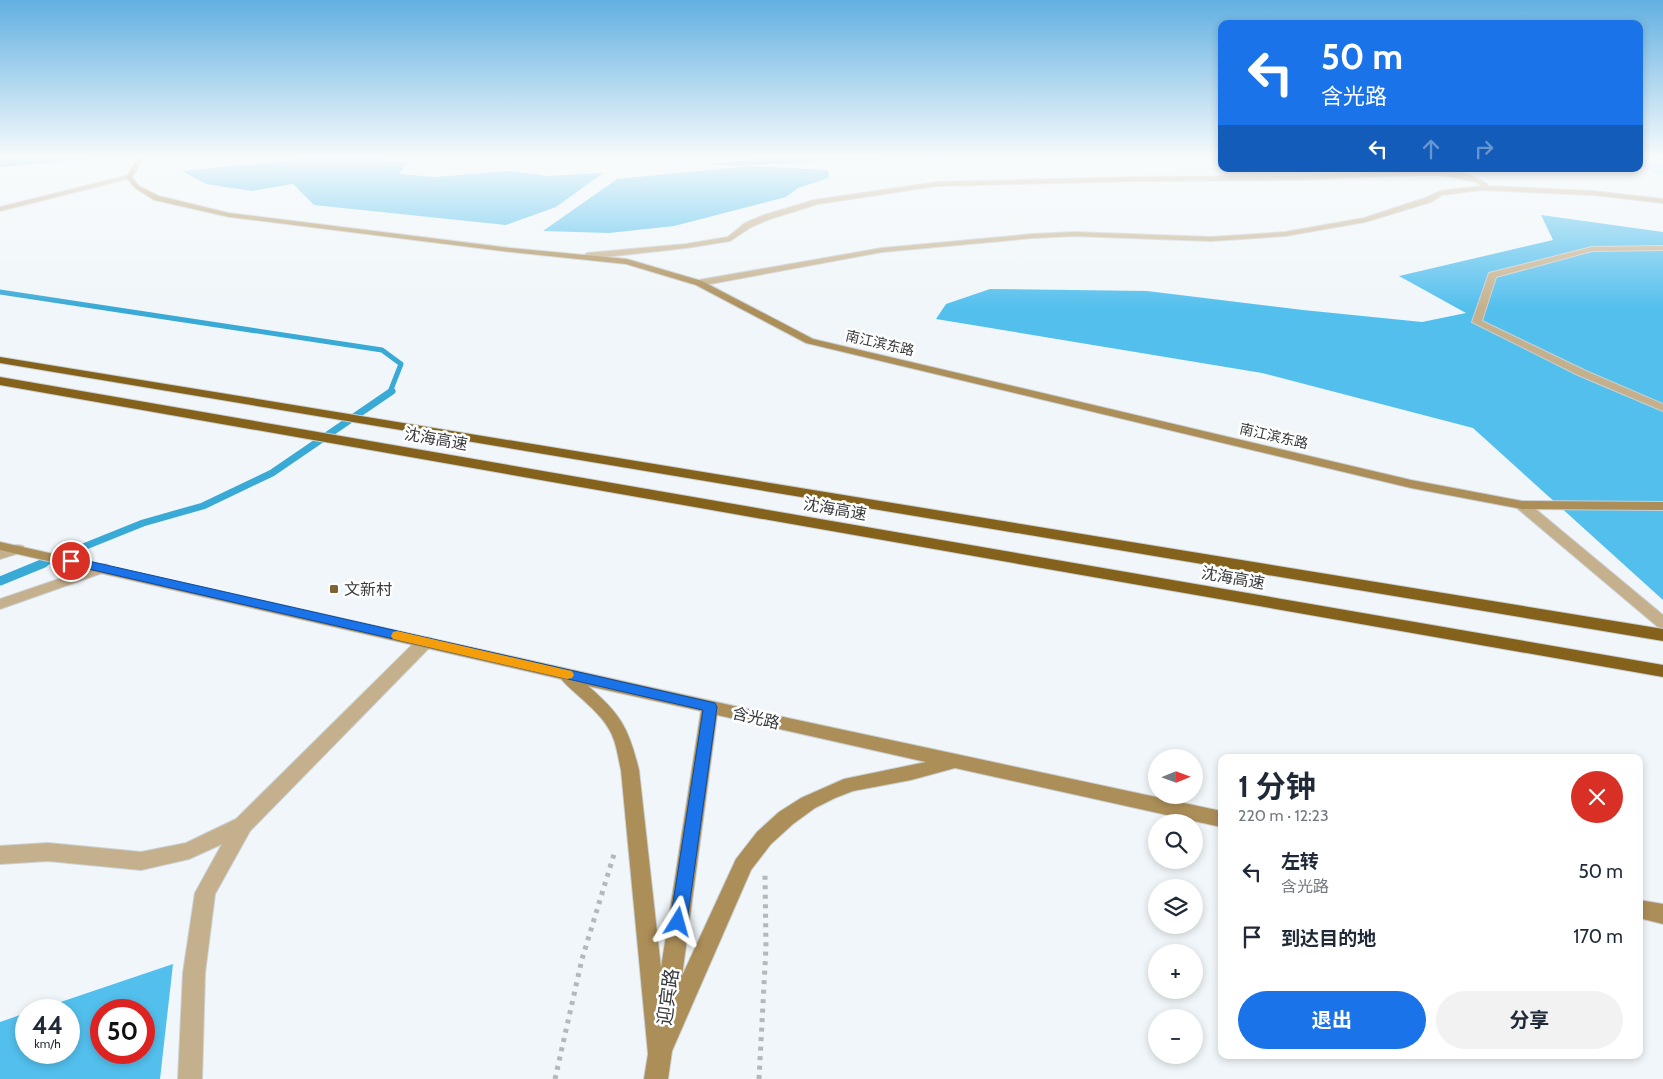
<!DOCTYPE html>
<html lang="zh">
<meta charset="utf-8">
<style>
:root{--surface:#fff;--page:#f2f2f3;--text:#1f2937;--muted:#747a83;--accent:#1a73e8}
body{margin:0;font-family:Cabin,"Noto Sans SC",sans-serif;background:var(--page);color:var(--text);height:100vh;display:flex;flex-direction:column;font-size:19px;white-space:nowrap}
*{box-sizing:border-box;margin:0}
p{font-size:16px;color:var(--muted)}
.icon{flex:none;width:28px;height:28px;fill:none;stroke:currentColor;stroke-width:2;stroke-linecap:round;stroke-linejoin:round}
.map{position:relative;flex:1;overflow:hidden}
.drawer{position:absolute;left:1218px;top:754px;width:425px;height:305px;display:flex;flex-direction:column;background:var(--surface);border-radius:10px;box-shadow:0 2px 8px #0003}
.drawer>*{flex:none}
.banner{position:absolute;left:1218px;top:20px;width:425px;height:152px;border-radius:10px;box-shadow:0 2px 8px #0003;background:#1a73e8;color:#fff;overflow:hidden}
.needle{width:32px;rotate:89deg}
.buttons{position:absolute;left:1148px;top:749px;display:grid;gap:10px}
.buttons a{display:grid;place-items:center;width:55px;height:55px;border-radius:50%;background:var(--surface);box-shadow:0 2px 8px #0003;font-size:25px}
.speed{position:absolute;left:15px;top:999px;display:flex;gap:10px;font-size:25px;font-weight:700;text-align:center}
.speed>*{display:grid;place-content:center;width:65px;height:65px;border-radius:50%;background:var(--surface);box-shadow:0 2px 8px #0003;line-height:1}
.speed small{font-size:12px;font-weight:400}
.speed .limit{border:8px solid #d22;background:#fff;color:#111}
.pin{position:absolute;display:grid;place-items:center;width:42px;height:42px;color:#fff;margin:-21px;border:2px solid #fff;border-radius:50%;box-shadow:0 1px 5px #0007}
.me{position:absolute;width:55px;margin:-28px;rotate:8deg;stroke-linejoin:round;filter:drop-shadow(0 0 4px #0008)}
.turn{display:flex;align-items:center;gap:18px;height:105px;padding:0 20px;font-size:22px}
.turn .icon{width:65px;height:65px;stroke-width:2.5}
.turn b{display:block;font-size:35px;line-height:42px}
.lanes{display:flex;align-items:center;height:48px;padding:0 20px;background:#0003;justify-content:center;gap:25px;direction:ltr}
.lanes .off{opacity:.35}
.round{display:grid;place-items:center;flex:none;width:52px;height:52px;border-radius:26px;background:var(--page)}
.overview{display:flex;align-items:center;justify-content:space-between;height:85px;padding:0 20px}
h1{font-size:30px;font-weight:700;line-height:38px}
.primary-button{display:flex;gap:10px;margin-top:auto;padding:10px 20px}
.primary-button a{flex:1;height:58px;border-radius:30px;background:var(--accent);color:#fff;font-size:20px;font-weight:700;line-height:58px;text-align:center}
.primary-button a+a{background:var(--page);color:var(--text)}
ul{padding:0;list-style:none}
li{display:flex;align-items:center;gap:15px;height:65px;padding:0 20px}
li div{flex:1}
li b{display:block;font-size:19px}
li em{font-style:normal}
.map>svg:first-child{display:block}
.green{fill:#b7e7ff}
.forest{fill:#53bfed;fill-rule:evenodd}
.water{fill:#39a9d6}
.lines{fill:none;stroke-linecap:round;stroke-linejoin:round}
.stream-far2{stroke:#39a9d6;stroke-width:5}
.stream-far1{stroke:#39a9d6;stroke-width:7}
.stream{stroke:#39a9d6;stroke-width:9}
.service-casing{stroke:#cbd0d3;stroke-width:2}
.pedestrian-casing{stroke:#cbd0d3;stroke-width:2}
.minor-casing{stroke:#cbd0d3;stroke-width:2}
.secondary-casing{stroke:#cbd0d3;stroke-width:2}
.motorway-casing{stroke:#cbd0d3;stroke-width:2}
.path{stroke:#b3b8bb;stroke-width:5;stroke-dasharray:4 5.5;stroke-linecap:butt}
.service{fill:#c5b08d;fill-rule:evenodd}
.pedestrian{fill:#c5b08d;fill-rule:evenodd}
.minor{fill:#c5b08d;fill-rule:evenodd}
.secondary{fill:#ac8e58;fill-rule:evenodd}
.motorway{fill:#84621c;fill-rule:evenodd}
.route{fill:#1a73e8;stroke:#114b97}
.slow{fill:#f59e0b}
.poi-dot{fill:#7d6334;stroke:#fff;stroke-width:2}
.labels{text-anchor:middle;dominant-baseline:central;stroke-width:5;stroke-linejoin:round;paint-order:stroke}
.far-street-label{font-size:14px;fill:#37393b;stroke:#fff}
.street-label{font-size:16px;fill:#37393b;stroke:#fff}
.poi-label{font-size:16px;fill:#37393b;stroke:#fff;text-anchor:start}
.near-street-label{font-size:19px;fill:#37393b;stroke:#fff}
</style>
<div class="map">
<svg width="1663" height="1079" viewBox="0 0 1663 1079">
<rect width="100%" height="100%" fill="#f0f6f9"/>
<path class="green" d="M1639 158H1663V177L1639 166Z"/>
<g class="forest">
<path d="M309 158H376L407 163 399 174 434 177 509 171 548 176 603 173 556 207 506 225 314 205 293 184 251 191 206 184 182 171Z"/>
<path d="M751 166 828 170 829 178 798 188 786 197 674 226 609 233 543 231 617 179Z"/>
<path d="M1541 215 1663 232V600L1473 428 1262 373 936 319 946 304 990 289 1147 291 1303 310 1422 322 1466 313 1399 276 1553 240Z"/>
<path d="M173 964 160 1079H0V1022L26 1013V1052H69V1010H37ZM101 1010H144V1052H101Z"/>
</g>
<g class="water">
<path d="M0 158H104L0 167Z"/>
<path d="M761 158H962L846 160 736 166 709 164Z"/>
</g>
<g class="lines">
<path class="stream-far2" d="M0 292 382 350 401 364 390 392"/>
<path class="stream-far1" d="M41 564 143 523 203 506 272 473 392 391"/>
<path class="stream" d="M0 581 44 563"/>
<defs>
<path id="service" d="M1663 246V250L1592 251 1496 277 1482 321 1586 371 1663 404V411L1578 375 1472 322 1489 273 1592 247Z"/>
<path id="pedestrian" d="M1655 158H1663V162Z"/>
<g id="minor">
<path d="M1412 171C1436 171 1467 169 1487 184L1488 186 1593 191 1663 199V203L1593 195 1481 190 1442 195 1431 202 1365 222 1285 236 1211 241 1074 236 1033 238 882 252 699 286 695 283 699 280 882 248 1033 234 1074 232 1211 237 1285 232 1364 218 1425 198 1440 191 1482 186 1476 182 1442 175H1412L1300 180 1137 181 937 186 818 204 770 219 751 227 730 241 686 248 587 259 583 256 587 253 686 244 728 237 745 223 764 215 814 200 937 182 1137 177 1300 176Z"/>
<path d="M129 175 132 177 131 178 0 211V207Z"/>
<path d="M1522 501 1527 502 1663 615V628L1658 627 1517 508 1515 505 1517 502Z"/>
<path d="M18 545 23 546 25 549 23 552 0 559V550Z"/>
<path d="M103 564 108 565 110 568 108 571 0 609V599Z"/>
<path d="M425 637 431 638 433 642 431 646 250 831 215 894 205 973 202 1079H178L183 973 195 893 222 844 189 859 141 870 48 861 0 864V846L48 843 141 852 186 843 236 819 419 638Z"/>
</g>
<g id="secondary">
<path d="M138 158H144L132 177 139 186 159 196 229 213 511 248 627 259 702 281 813 339 1411 480 1522 501 1663 502V510L1522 509 1411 488 806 343 696 285 626 264 511 252 229 217 154 200 135 188 126 177Z"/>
<path d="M0 542 788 718 1221 811V827L955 768 911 780 853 791 835 798 815 808 793 824 771 844 751 870 672 1051 668 1079H644L648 1054 621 770C618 758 617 746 612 735 602 712 577 697 561 679L0 550ZM588 686 701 711 661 968 639 770C629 729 621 714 588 686ZM717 715 926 762 844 779 801 798 779 812 757 832 736 859 682 976Z"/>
<path d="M1639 900 1663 904V924L1639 918Z"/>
</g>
<g id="motorway">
<path d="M0 357 1663 629V641L0 363Z"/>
<path d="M0 377 1663 665V677L0 385Z"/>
</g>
</defs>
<use href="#service" class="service-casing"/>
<use href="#pedestrian" class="pedestrian-casing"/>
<use href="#minor" class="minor-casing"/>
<use href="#secondary" class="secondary-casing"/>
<use href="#motorway" class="motorway-casing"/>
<g class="path">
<path d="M555 1079 582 959 615 851"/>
<path d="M759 1079 766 947 765 875"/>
</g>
<use href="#service" class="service"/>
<use href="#pedestrian" class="pedestrian"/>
<use href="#minor" class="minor"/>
<use href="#secondary" class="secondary"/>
<use href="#motorway" class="motorway"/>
</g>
<linearGradient id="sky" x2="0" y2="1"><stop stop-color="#62b0e1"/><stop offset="0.51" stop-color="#f8fbfc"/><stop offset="1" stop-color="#f8fbfc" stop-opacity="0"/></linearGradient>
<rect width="1663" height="309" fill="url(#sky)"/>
<path class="route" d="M71 557 715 703 717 707 687 922 685 928 678 931 672 928 670 922 703 710 67 564 66 561 67 558Z"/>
<path class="slow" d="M397 631 567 670 572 671 574 675 572 678 567 679 393 639 391 636 393 632Z"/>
<rect class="poi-dot" x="329" y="584" width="10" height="10" rx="2.5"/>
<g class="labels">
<g class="far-street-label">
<text transform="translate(880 343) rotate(13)">南江滨东路</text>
<text transform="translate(1274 436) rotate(13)">南江滨东路</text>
</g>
<g class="street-label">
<text transform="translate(436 439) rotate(10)">沈海高速</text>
<text transform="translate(835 509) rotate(10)">沈海高速</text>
<text transform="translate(1233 578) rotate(10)">沈海高速</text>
<text transform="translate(756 718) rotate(13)">含光路</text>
</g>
<g class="poi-label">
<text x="344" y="589">文新村</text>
</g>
<g class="near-street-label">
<text transform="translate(668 997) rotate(-82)">迎宾路</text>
</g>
</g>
</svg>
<div class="buttons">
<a><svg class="needle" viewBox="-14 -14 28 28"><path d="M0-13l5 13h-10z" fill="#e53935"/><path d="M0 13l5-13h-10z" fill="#747a83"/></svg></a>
<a><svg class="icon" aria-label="search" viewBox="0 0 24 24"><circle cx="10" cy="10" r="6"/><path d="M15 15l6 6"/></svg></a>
<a><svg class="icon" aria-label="layers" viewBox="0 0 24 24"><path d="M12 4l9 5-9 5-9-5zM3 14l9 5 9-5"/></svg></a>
<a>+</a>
<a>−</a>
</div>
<div class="speed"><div>44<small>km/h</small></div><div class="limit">50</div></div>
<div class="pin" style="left:71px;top:561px;background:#d93025"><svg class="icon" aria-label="arrive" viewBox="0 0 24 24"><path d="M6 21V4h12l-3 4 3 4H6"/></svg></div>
<svg class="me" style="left:678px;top:922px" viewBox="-20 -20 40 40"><path d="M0-17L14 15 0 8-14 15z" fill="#1a73e8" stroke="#fff" stroke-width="4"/></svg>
<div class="banner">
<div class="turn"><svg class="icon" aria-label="left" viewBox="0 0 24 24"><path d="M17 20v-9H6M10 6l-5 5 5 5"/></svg><div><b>50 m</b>含光路</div></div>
<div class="lanes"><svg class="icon" aria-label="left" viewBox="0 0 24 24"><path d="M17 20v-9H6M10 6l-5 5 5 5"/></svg><svg class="icon off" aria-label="ahead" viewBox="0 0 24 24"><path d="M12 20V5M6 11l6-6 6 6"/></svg><svg class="icon off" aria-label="right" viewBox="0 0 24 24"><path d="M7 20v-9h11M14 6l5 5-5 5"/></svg></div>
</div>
<section class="drawer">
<div class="overview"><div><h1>1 分钟</h1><p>220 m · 12:23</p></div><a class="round" style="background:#d93025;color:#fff"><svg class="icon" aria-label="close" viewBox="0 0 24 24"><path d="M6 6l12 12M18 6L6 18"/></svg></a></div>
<ul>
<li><svg class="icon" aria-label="left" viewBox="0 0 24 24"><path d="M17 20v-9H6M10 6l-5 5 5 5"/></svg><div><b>左转</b><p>含光路</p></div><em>50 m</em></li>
<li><svg class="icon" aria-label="arrive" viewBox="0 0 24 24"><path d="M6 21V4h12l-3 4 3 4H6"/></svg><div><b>到达目的地</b></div><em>170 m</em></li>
</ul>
<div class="primary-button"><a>退出</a><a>分享</a></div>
</section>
</div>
